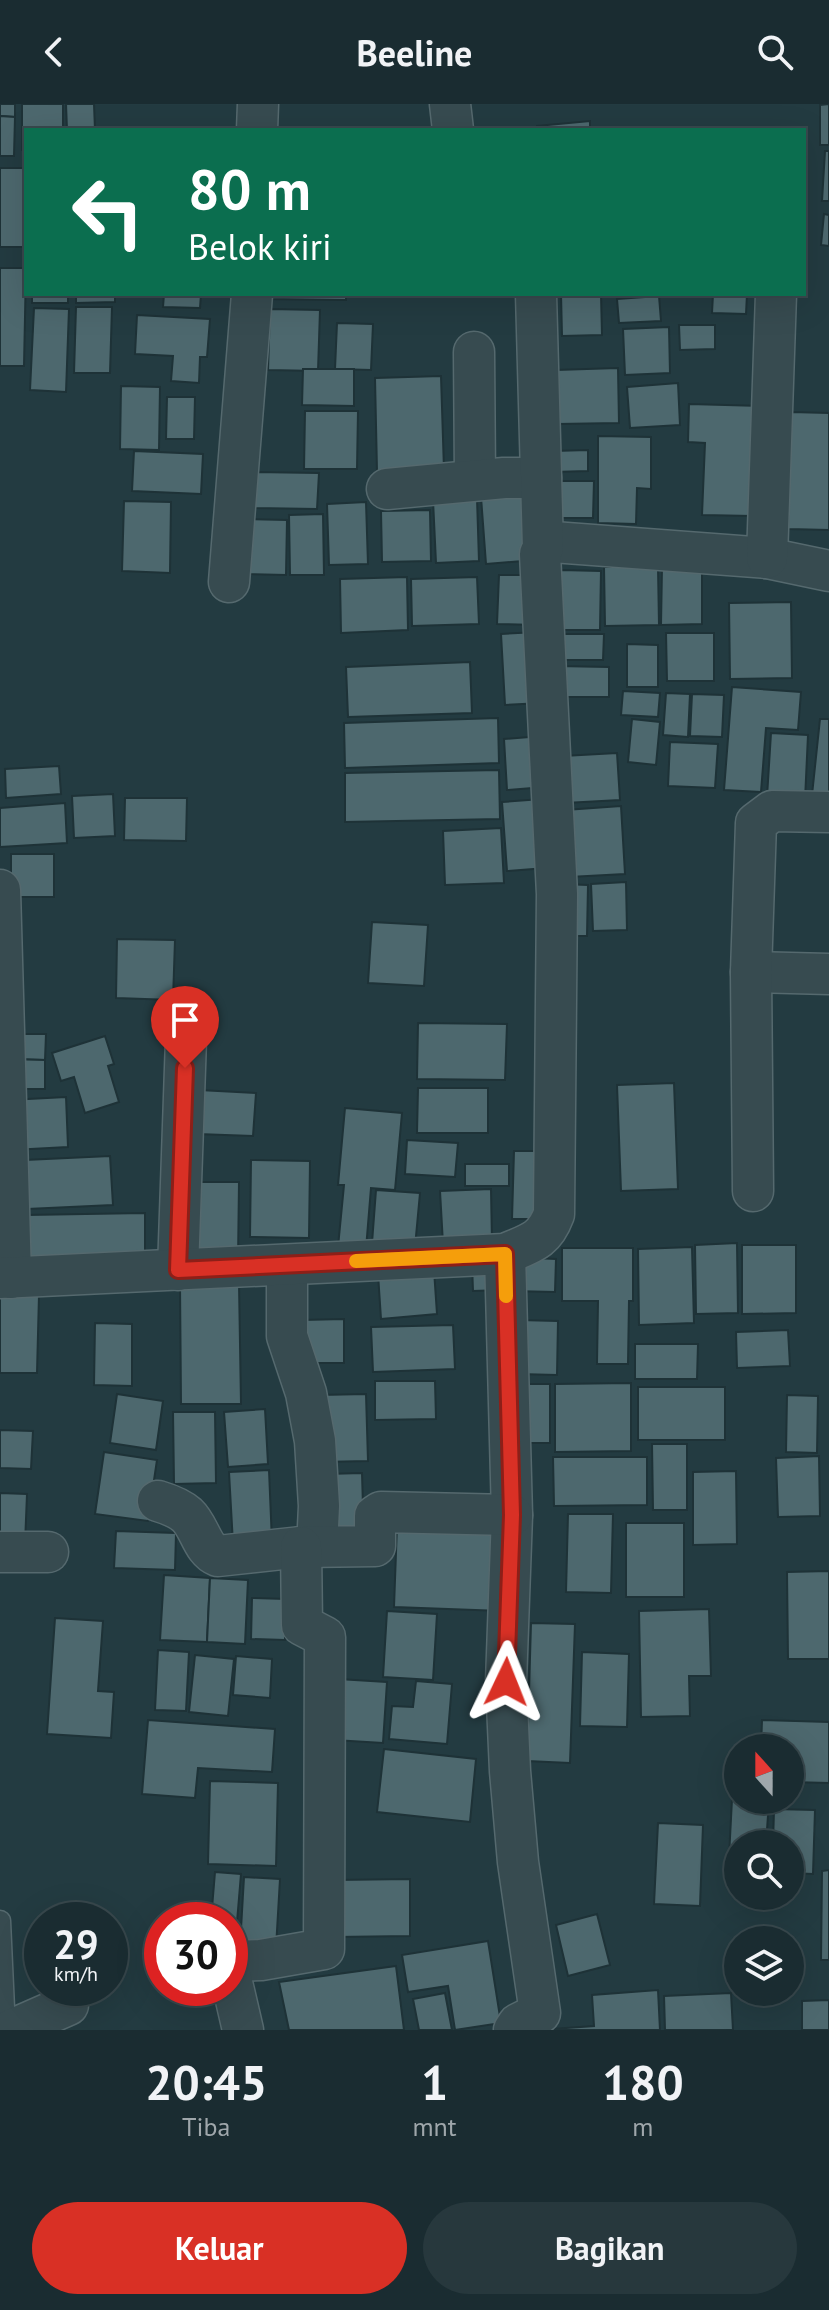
<!DOCTYPE html>
<html lang="id">
<style>
:root{--surface:#1a2c31;--page:#27383d;--text:#f1f3f6;--muted:#9fa7ab;--line:#38484d;--accent:#d93025}
body{margin:0;font-family:"PT Sans",sans-serif;background:var(--page);color:var(--text);height:100vh;display:flex;flex-direction:column;font-size:30px;white-space:nowrap}
*{box-sizing:border-box;margin:0}
p{font-size:26px;color:var(--muted)}
.icon{flex:none;width:44px;height:44px;fill:none;stroke:currentColor;stroke-width:2;stroke-linecap:round;stroke-linejoin:round}
.map{position:relative;height:1926px;overflow:hidden}
.side{display:flex;flex-direction:column;background:var(--surface);flex:1}
.side>*{flex:none}
.hud{position:absolute;left:24px;top:24px;width:782px;height:168px;border-radius:0px;box-shadow:0 8px 32px #0002,0 0 0 2px var(--line);background:#0b6e4f;color:#fff;overflow:hidden}
.needle{width:52px;rotate:339deg}
.controls{position:absolute;left:724px;top:1630px;display:grid;gap:16px}
.controls a{display:grid;place-items:center;width:80px;height:80px;border-radius:50%;background:var(--surface);box-shadow:0 8px 32px #0002,0 0 0 2px var(--line);font-size:40px}
.speed{position:absolute;left:24px;top:1798px;display:flex;gap:16px;font-size:40px;font-weight:700;text-align:center}
.speed>*{display:grid;place-content:center;width:104px;height:104px;border-radius:50%;background:var(--surface);box-shadow:0 8px 32px #0002,0 0 0 2px var(--line);line-height:1}
.speed small{font-size:20px;font-weight:400}
.speed .limit{border:12px solid #d22;background:#fff;color:#111}
.pin{position:absolute;display:grid;place-items:center;width:68px;height:68px;color:#fff;margin:-82px -34px;border-radius:50% 50% 50% 0;rotate:-45deg;box-shadow:0 0 8px #0007}
.pin .icon{rotate:45deg}
.me{position:absolute;width:88px;margin:-44px;rotate:2deg;stroke-linejoin:round;filter:drop-shadow(0 0 6px #0008)}
.turn{display:flex;align-items:center;gap:28px;height:168px;padding:0 32px;font-size:36px}
.turn .icon{width:104px;height:104px;stroke-width:2.5}
.turn b{display:block;font-size:56px;line-height:68px}
.eta{display:flex;justify-content:space-evenly;align-items:center;height:136px;text-align:center}
.eta b{font-size:48px;font-weight:700;line-height:56px}
.cta{display:flex;gap:16px;margin-top:auto;padding:16px 32px}
.cta a{flex:1;height:92px;border-radius:48px;background:var(--accent);color:#fff;font-size:32px;font-weight:700;line-height:92px;text-align:center}
.cta a+a{background:var(--page);color:var(--text)}
header{display:flex;justify-content:space-between;align-items:center;height:104px;padding:0 32px;background:var(--surface);font-size:36px;font-weight:700}
.map>svg:first-child{display:block}
.building{fill:#4d686e;stroke:#1e3237;stroke-width:2}
.lines{fill:none;stroke-linecap:round;stroke-linejoin:round}
.lane-casing{stroke:#55696e;stroke-width:23}
.street-casing{stroke:#55696e;stroke-width:43}
.lane{stroke:#374b50;stroke-width:20}
.street{stroke:#374b50;stroke-width:40}
.route-casing{stroke:#8d1f18;stroke-width:20}
.route{stroke:#d93025;stroke-width:14}
.slow{stroke:#f59e0b;stroke-width:14}
</style>
<header><svg class="icon" aria-label="back" viewBox="0 0 24 24"><path d="M15 5l-7 7 7 7"/></svg>Beeline<svg class="icon" aria-label="search" viewBox="0 0 24 24"><circle cx="10" cy="10" r="6"/><path d="M15 15l6 6"/></svg></header>
<div class="map">
<svg width="829" height="1926" viewBox="0 0 829 1926">
<rect width="100%" height="100%" fill="#233b41"/>
<g class="building">
<path d="M0 0H15V13L0 12Z"/>
<path d="M22 0H63V26H26V46H22Z"/>
<path d="M66 0H94L95 26H67Z"/>
<path d="M829 0V41H820V1Z"/>
<path d="M0 12 15 13 14 52H0Z"/>
<path d="M590 17V26H537V22Z"/>
<path d="M825 47H829V97H822Z"/>
<path d="M0 64H23L24 143H0Z"/>
<path d="M824 110 829 111V142L821 141Z"/>
<path d="M0 164H26L24 262H0Z"/>
<rect x="32" y="190" width="36" height="9"/>
<path d="M76 190H115V198L76 199Z"/>
<path d="M164 190H201L200 204 163 203Z"/>
<path d="M264 190H346V196L263 195Z"/>
<path d="M561 190H601L602 231 562 232Z"/>
<path d="M713 190H747L746 210 712 209Z"/>
<path d="M659 192 661 217 619 219 617 195Z"/>
<path d="M76 203H112L110 269H74Z"/>
<path d="M34 204 69 205 66 288 30 286Z"/>
<path d="M270 205 320 206 318 267 268 266Z"/>
<path d="M137 211 210 215 207 253H200L199 279 171 277 173 252 135 250Z"/>
<path d="M337 219 373 220 371 266 335 265Z"/>
<path d="M679 221H715V245L680 246Z"/>
<path d="M669 223 670 269 625 271 623 225Z"/>
<path d="M618 264 619 319 557 320 556 266Z"/>
<path d="M303 265H354V302L302 301Z"/>
<path d="M441 272 444 366 377 368 375 274Z"/>
<path d="M678 279 680 321 630 324 627 283Z"/>
<path d="M121 282 160 283 159 346 120 345Z"/>
<path d="M167 293H195L194 335H166Z"/>
<path d="M689 300 762 302 752 412 702 411 705 339 688 338Z"/>
<path d="M305 307H358L357 365H304Z"/>
<path d="M791 308 829 309V426L788 425Z"/>
<path d="M598 332 651 333V385L637 384 636 420 598 419Z"/>
<path d="M588 346V367L553 368V347Z"/>
<path d="M134 347 203 350 201 390 132 387Z"/>
<path d="M254 368 319 369 317 405 254 404Z"/>
<path d="M555 377H594L593 414H555Z"/>
<path d="M530 390 535 456 486 460 481 393Z"/>
<path d="M477 394 479 457 436 459 433 396Z"/>
<path d="M124 397 171 398 170 469 122 467Z"/>
<path d="M366 398 368 460 329 461 327 400Z"/>
<path d="M430 406 431 457 382 458 381 407Z"/>
<path d="M323 410 324 471H290L289 411Z"/>
<path d="M242 415 287 416 286 471 241 470Z"/>
<path d="M658 462 659 521 605 522 604 463Z"/>
<path d="M662 462H702V520L661 521Z"/>
<path d="M561 466 601 467 600 526H560Z"/>
<path d="M499 471H538L537 521 497 520Z"/>
<path d="M407 473 408 526 341 529 340 475Z"/>
<path d="M477 473 479 520 412 522 411 475Z"/>
<path d="M791 498 792 574 730 575 729 499Z"/>
<path d="M538 528 542 599 505 601 501 530Z"/>
<path d="M666 529H714V577H667Z"/>
<path d="M558 530H604L603 556H558Z"/>
<path d="M627 540 658 541V583H627Z"/>
<path d="M470 558 472 609 348 613 346 563Z"/>
<path d="M557 562 609 563V593H557Z"/>
<path d="M732 583 801 588 798 626 766 624 761 688 724 686Z"/>
<path d="M623 587 660 589 658 613 621 611Z"/>
<path d="M666 589 690 590 688 633 663 631Z"/>
<path d="M692 590 724 591 722 633 690 632Z"/>
<path d="M498 614 499 659 345 664 344 619Z"/>
<path d="M632 615 660 618 656 661 628 658Z"/>
<path d="M820 615H829V692L812 691Z"/>
<path d="M771 629 808 631 805 696 767 693Z"/>
<path d="M542 632 545 683 507 686 504 635Z"/>
<path d="M670 638 718 640 715 684 668 682Z"/>
<path d="M617 649 620 696 565 699 563 652Z"/>
<path d="M59 662 61 690 6 694 5 665Z"/>
<path d="M499 666 500 715 345 718V669Z"/>
<path d="M113 690 115 732 74 734 72 692Z"/>
<path d="M125 694H187L186 737 124 736Z"/>
<path d="M542 695 546 764 507 767 502 698Z"/>
<path d="M65 699 67 739 0 743V704Z"/>
<path d="M621 702 625 770 569 773 565 706Z"/>
<path d="M501 724 504 779 445 781 443 727Z"/>
<rect x="11" y="750" width="43" height="43"/>
<path d="M626 778 627 826 593 827 591 780Z"/>
<path d="M561 780 588 781 587 832H560Z"/>
<path d="M372 818 428 821 424 882 368 879Z"/>
<path d="M117 835 175 836 173 896 116 894Z"/>
<path d="M418 919 507 920 505 976 417 975Z"/>
<path d="M8 930H46L45 956 8 955Z"/>
<path d="M105 932 114 960 108 962 119 998 85 1009 74 973 61 977 52 949Z"/>
<path d="M8 955 45 956V985H7Z"/>
<path d="M674 979 678 1085 621 1087 617 981Z"/>
<path d="M418 984H488V1029H417Z"/>
<path d="M199 986 256 989 253 1032 197 1030Z"/>
<path d="M66 993 68 1043 12 1046 9 996Z"/>
<path d="M345 1004 402 1009 395 1086 371 1084 366 1145 338 1143 344 1081H338Z"/>
<path d="M407 1036 458 1039 455 1073 405 1070Z"/>
<path d="M514 1047H549L548 1115H512Z"/>
<path d="M110 1052 113 1101 27 1105 25 1056Z"/>
<path d="M251 1056 310 1057 309 1134 250 1133Z"/>
<rect x="465" y="1060" width="44" height="22"/>
<path d="M189 1078H239L238 1158H188Z"/>
<path d="M491 1085 492 1138 443 1140 440 1087Z"/>
<path d="M376 1086 420 1089 415 1143 372 1139Z"/>
<path d="M145 1109V1159L27 1161 26 1111Z"/>
<path d="M737 1139 738 1209 696 1210 695 1141Z"/>
<path d="M742 1141H796V1209L742 1210Z"/>
<path d="M692 1143 694 1219 639 1221 638 1145Z"/>
<path d="M562 1144H633V1197H629L628 1260H597L598 1197H562Z"/>
<path d="M512 1153 556 1155 555 1188 511 1187Z"/>
<path d="M503 1159V1186L473 1187 472 1160Z"/>
<path d="M434 1166 437 1210 381 1215 378 1170Z"/>
<path d="M239 1179 241 1300H181L180 1180Z"/>
<path d="M0 1190 39 1191 37 1269H0Z"/>
<path d="M344 1215V1259H302V1216Z"/>
<path d="M519 1216 558 1217 557 1271 518 1270Z"/>
<path d="M95 1219 132 1220V1282L94 1281Z"/>
<path d="M453 1221 455 1265 373 1268 371 1223Z"/>
<path d="M788 1226 790 1262 737 1264 736 1228Z"/>
<path d="M635 1240H698L697 1275H635Z"/>
<path d="M375 1277H435L436 1315 375 1316Z"/>
<path d="M631 1279V1347L555 1348V1280Z"/>
<rect x="522" y="1280" width="28" height="59"/>
<rect x="638" y="1283" width="87" height="53"/>
<path d="M117 1290 163 1297 156 1346 110 1339Z"/>
<path d="M366 1290 368 1357 321 1358 319 1291Z"/>
<path d="M787 1291 818 1292 817 1349 786 1348Z"/>
<path d="M265 1305 268 1360 228 1363 224 1308Z"/>
<path d="M173 1308H215L216 1379 174 1380Z"/>
<path d="M0 1326 33 1327 31 1365 0 1364Z"/>
<path d="M652 1340H687V1406H653Z"/>
<path d="M104 1348 157 1356 148 1417 95 1410Z"/>
<path d="M819 1352 820 1412 778 1413 776 1354Z"/>
<path d="M553 1353H647V1401L554 1402Z"/>
<path d="M269 1366 272 1438 233 1440 229 1368Z"/>
<path d="M736 1367 737 1440 693 1441V1368Z"/>
<path d="M362 1369 364 1436 328 1437 326 1370Z"/>
<path d="M0 1389 27 1390 25 1440 0 1438Z"/>
<path d="M568 1410H613L611 1489 566 1488Z"/>
<rect x="626" y="1419" width="58" height="74"/>
<path d="M397 1421 506 1424 502 1507 394 1503Z"/>
<path d="M116 1427 176 1429 175 1466 114 1464Z"/>
<path d="M829 1467V1555H788L787 1468Z"/>
<path d="M164 1471 210 1474 207 1538 160 1536Z"/>
<path d="M210 1474 248 1476 245 1540 207 1538Z"/>
<path d="M252 1494 286 1495 285 1536 251 1535Z"/>
<path d="M709 1505 711 1572H689L690 1612 641 1613 639 1507Z"/>
<path d="M387 1507 437 1510 433 1576 383 1573Z"/>
<path d="M55 1514 103 1517 98 1587 114 1588 111 1634 47 1630Z"/>
<path d="M531 1519 575 1520 570 1659 527 1657Z"/>
<path d="M158 1546 189 1548 186 1607 155 1606Z"/>
<path d="M582 1548 629 1550 627 1623 580 1622Z"/>
<path d="M195 1551 234 1555 228 1612 189 1608Z"/>
<path d="M236 1552 272 1555 270 1594 233 1591Z"/>
<path d="M338 1575 387 1578 383 1639 334 1636Z"/>
<path d="M416 1577 452 1580 447 1640 389 1635 392 1602 413 1603Z"/>
<path d="M148 1616 275 1625 272 1668 198 1664 195 1694 142 1690Z"/>
<path d="M762 1616 829 1618V1679L790 1678V1644H761Z"/>
<path d="M384 1645 476 1655 470 1718 377 1708Z"/>
<path d="M210 1677 278 1679 276 1762 208 1760Z"/>
<path d="M732 1695 769 1697 766 1740H738V1753H729Z"/>
<path d="M774 1705 815 1706 813 1770 790 1769V1740H773Z"/>
<path d="M658 1719 703 1721 700 1802 654 1800Z"/>
<path d="M829 1766V1856H821L822 1767Z"/>
<path d="M215 1768 241 1770 235 1842H230V1816H211Z"/>
<path d="M244 1773 280 1775 276 1844 240 1842Z"/>
<path d="M410 1775V1832L335 1833V1776Z"/>
<path d="M597 1810 610 1861 568 1872 556 1821Z"/>
<path d="M488 1837 501 1919 455 1926 448 1882 408 1888 402 1851Z"/>
<path d="M396 1862 404 1926H289L279 1878Z"/>
<path d="M658 1886 660 1926H538L594 1922 592 1891Z"/>
<path d="M445 1889 452 1926H419L413 1895Z"/>
<path d="M731 1889 733 1926H665L664 1892Z"/>
<path d="M829 1896V1926H802V1897Z"/>
</g>
<g class="lines">
<defs>
<path id="lane" d="M0 1817 5 1926"/>
<g id="street">
<path d="M450 0 453 26"/>
<path d="M257 26 258 0"/>
<path d="M474 248 475 376"/>
<path d="M387 385 504 374H541"/>
<path d="M543 444 553 438 767 454 829 467"/>
<path d="M767 454 776 190"/>
<path d="M229 478 252 190"/>
<path d="M0 786 11 1174"/>
<path d="M751 868 829 870"/>
<path d="M753 1087 751 868 756 719 772 707 829 708"/>
<path d="M505 1150 512 1411 506 1578 510 1667 518 1758 540 1909 518 1920 514 1926"/>
<path d="M287 1161V1232L306 1289 315 1337 319 1402 317 1443"/>
<path d="M178 1166 186 935"/>
<path d="M0 1174 505 1150C531 1139 544 1137 554 1110L557 790 540 450 543 444 536 190"/>
<path d="M158 1397C168 1400 179 1404 187 1411 200 1423 202 1446 218 1452L301 1443 375 1442V1412L381 1408 512 1411"/>
<path d="M0 1448H48"/>
<path d="M230 1857 261 1856 324 1845 325 1533 302 1521 301 1443"/>
<path d="M230 1870 243 1926"/>
<path d="M11 1926 68 1901"/>
</g>
</defs>
<use href="#lane" class="lane-casing"/>
<use href="#street" class="street-casing"/>
<use href="#lane" class="lane"/>
<use href="#street" class="street"/>
</g>
<g class="lines">
<defs>
<path id="route" d="M185 964 178 1166 505 1150 512 1411 506 1578"/>
</defs>
<use href="#route" class="route-casing"/>
<use href="#route" class="route"/>
<path class="slow" d="M356 1157 505 1150 506 1192"/>
</g>
</svg>
<div class="controls">
<a><svg class="needle" viewBox="-14 -14 28 28"><path d="M0-13l5 13h-10z" fill="#e53935"/><path d="M0 13l5-13h-10z" fill="#9fa7ab"/></svg></a>
<a><svg class="icon" aria-label="search" viewBox="0 0 24 24"><circle cx="10" cy="10" r="6"/><path d="M15 15l6 6"/></svg></a>
<a><svg class="icon" aria-label="layers" viewBox="0 0 24 24"><path d="M12 4l9 5-9 5-9-5zM3 14l9 5 9-5"/></svg></a>
</div>
<div class="speed"><div>29<small>km/h</small></div><div class="limit">30</div></div>
<div class="pin" style="left:185px;top:964px;background:#d93025"><svg class="icon" aria-label="arrive" viewBox="0 0 24 24"><path d="M6 21V4h12l-3 4 3 4H6"/></svg></div>
<svg class="me" style="left:506px;top:1578px" viewBox="-20 -20 40 40"><path d="M0-17L14 15 0 8-14 15z" fill="#d93025" stroke="#fff" stroke-width="4"/></svg>
<div class="hud">
<div class="turn"><svg class="icon" aria-label="left" viewBox="0 0 24 24"><path d="M17 20v-9H6M10 6l-5 5 5 5"/></svg><div><b>80 m</b>Belok kiri</div></div>
</div>
</div>
<section class="side">
<div class="eta">
<div><b>20:45</b><p>Tiba</p></div>
<div><b>1</b><p>mnt</p></div>
<div><b>180</b><p>m</p></div>
</div>
<div class="cta"><a>Keluar</a><a>Bagikan</a></div>
</section>
